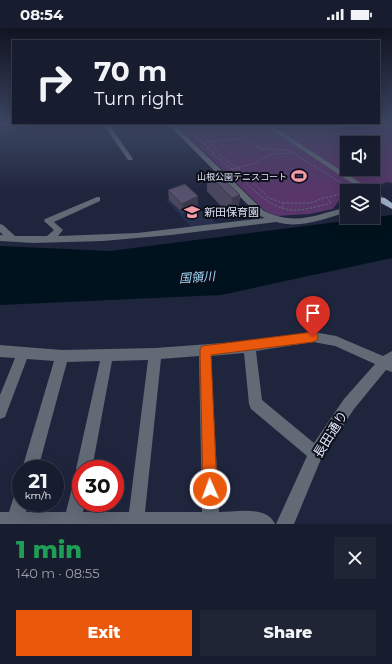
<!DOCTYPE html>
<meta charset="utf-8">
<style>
:root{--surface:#171c2e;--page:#202536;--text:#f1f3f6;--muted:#9ea1aa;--line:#363a4a;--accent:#ea580c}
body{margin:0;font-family:Montserrat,"Noto Sans JP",sans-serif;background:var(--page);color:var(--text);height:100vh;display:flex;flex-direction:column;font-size:15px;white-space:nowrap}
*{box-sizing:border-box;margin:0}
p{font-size:13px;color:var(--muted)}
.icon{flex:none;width:22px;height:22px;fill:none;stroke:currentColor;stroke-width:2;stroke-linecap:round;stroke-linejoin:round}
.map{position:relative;height:496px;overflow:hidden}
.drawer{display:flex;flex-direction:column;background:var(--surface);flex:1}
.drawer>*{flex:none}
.hud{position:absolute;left:12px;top:12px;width:368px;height:84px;border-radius:0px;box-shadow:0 4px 16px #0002,0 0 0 1px var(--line);background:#171c2e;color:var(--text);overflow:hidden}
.fabs{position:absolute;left:340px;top:108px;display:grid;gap:8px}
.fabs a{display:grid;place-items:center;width:40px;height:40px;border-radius:0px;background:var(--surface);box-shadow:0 4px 16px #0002,0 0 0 1px var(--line);font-size:20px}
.speed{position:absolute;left:12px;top:432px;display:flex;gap:8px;font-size:20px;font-weight:700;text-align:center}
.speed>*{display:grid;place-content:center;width:52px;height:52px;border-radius:50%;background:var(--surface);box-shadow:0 4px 16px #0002,0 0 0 1px var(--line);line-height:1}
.speed small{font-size:10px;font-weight:400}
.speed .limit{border:6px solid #d22;background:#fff;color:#111}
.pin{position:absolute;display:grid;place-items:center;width:34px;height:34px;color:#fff;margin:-41px -17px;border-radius:50% 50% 50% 0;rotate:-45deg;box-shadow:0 0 4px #0007}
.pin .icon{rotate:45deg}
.me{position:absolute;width:44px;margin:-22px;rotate:358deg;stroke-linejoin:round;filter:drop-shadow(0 0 3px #0008)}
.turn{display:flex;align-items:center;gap:14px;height:84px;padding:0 16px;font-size:18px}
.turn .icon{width:52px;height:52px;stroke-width:2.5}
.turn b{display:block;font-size:28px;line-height:34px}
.round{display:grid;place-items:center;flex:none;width:42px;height:42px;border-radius:0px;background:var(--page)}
.headline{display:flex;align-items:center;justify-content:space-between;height:68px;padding:0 16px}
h1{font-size:24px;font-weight:800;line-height:30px;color:#1e9e55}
.primary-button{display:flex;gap:8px;margin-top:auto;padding:8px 16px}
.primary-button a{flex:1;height:46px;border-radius:0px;background:var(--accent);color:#fff;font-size:16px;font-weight:800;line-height:46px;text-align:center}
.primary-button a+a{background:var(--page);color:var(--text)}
.status{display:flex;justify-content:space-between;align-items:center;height:28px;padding:0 20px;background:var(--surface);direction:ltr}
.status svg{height:11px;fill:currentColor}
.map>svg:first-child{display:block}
.built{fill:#282f4c}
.green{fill:#58366a;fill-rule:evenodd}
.water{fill:#00121d}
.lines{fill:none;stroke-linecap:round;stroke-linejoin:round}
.path{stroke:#60657b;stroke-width:1;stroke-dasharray:2.5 1.5;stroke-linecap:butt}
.minor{fill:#616a75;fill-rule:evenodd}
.major{fill:#9baec4;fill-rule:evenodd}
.wall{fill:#4b475f}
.shaded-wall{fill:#3d394d}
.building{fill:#57526e;stroke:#3d394d}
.route{fill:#ea580c;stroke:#983908}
.labels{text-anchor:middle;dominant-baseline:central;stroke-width:4;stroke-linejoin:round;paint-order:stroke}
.far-poi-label{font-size:9px;fill:#e1e6f7;stroke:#0c0f1a;text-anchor:end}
.poi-label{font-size:11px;fill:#e1e6f7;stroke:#0c0f1a;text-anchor:start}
.water-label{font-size:12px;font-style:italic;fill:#a3ddfe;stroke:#0c0f1a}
.near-street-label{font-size:13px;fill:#e1e6f7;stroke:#0c0f1a}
</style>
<div class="status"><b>08:54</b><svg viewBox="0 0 49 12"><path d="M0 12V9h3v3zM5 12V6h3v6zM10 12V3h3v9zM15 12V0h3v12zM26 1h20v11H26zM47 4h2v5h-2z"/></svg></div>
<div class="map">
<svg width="392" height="496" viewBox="0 0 392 496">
<rect width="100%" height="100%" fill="#1f253d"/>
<path class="built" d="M186 165 218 197 193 201 166 172Z"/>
<path class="green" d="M175 96H392V155L387 154 363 163H347V169L340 171 333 181 310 186 277 188 266 184ZM347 115H373V141H347Z"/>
<path class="water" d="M392 187V230L221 267 0 277V218L110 223Z"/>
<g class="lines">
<g class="path">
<path d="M185 96 204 116 209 114 224 131 238 140 255 135 271 126 293 125"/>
<path d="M194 96 209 114 245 110 260 121 288 122 345 157 347 161 346 165 323 170 311 175H283"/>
<path d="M245 110 249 105 254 104"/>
<path d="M204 116 215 128 232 141 238 140 269 170 283 175 282 181"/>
<path d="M232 141C251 158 270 184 298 182 309 181 320 178 331 175L327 170"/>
</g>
<g class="minor">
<path d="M0 96H4L0 98Z"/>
<path d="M103 96H109L133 131 132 132H128Z"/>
<path d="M168 96H174L264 183C296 198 315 187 347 179V184C324 191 300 201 276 194L171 207 103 213 34 215 0 213V207H3L0 204V196L3 197 15 208H47L54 202 44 193 45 191 97 169H100V173L54 194 63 202 58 208 137 205 265 190 258 187Z"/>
<path d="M263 96H269L373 163H364Z"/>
<path d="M373 164 385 170V174H379L373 169Z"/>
<path d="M313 304 336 308 383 328 392 323V344L386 342 354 381 321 431 294 496H276L307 428 251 381 249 376 244 325 211 328 219 484C236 484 267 477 275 496H0V484H9L15 465 21 463V475H28L26 484H66L75 448 79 447 76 441 100 333 67 334 38 441H22L54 333 27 331 5 389 0 391V367L15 330 0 329V317L62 322 155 320 237 314ZM313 314 335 318 375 336 344 371 314 415 262 372 256 323ZM199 328 202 484H145L161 331ZM148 332 129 484H83L85 475H81V441H92L112 333Z"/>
</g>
<path class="major" d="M379 170H385L392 175V181L379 174Z"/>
</g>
<g class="wall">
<path d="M207 145 240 167 238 185 230 188 207 163Z"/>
<path d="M168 162 198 177 183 185 169 172Z"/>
</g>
<g class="shaded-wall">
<path d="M240 167 238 185 230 188 232 170Z"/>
<path d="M198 168V177L183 185 182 176Z"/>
</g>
<g class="building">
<path d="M215 143 240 167 232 170 207 145Z"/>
<path d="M185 156 198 168 182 176 168 162Z"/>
</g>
<linearGradient id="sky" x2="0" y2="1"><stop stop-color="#111422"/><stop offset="0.58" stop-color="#3c4662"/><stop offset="1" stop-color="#3c4662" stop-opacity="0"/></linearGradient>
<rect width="392" height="165" fill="url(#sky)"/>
<path class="route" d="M313 304 317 306 318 309 317 312 313 314 211 327 217 461 215 466 210 468 205 466 203 461 200 322 202 318Z"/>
<defs>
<symbol id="stadium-bare" viewBox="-9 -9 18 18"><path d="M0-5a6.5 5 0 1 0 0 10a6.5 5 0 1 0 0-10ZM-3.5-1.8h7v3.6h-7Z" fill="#f49aa6" stroke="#0c0f1a" stroke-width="2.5" paint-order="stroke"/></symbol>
<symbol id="school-bare" viewBox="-9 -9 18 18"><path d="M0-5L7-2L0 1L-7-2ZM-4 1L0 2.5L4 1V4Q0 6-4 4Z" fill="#f49aa6" stroke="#0c0f1a" stroke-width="2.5" paint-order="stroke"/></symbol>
</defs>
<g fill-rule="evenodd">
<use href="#stadium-bare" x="288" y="137" width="22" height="22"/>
<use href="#school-bare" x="181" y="173" width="22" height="22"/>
</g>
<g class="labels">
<g class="far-poi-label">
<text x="287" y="148">山根公園テニスコート</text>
</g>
<g class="poi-label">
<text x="204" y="184">新田保育園</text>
</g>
<g class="water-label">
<text transform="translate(197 249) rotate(-4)">国領川</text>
</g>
<g class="near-street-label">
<text transform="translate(330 406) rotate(-58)">長田通り</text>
</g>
</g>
</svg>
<div class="fabs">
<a><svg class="icon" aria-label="sound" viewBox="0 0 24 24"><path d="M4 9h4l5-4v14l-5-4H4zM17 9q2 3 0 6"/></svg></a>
<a><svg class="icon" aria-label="layers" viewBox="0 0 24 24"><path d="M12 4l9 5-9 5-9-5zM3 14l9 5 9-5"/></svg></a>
</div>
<div class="speed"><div>21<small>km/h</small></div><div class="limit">30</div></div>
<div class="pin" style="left:313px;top:309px;background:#d93025"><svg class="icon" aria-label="arrive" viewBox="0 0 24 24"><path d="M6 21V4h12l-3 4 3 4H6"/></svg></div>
<svg class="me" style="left:210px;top:461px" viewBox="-20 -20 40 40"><circle r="17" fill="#ea580c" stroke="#fff" stroke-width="3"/><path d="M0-11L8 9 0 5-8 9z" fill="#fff"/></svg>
<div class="hud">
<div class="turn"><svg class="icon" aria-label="right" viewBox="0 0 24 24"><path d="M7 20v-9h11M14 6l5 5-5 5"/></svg><div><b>70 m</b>Turn right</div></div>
</div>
</div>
<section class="drawer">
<div class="headline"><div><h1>1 min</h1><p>140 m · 08:55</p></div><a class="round"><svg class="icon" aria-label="close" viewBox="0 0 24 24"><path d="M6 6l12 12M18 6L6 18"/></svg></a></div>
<div class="primary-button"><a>Exit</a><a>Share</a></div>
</section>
